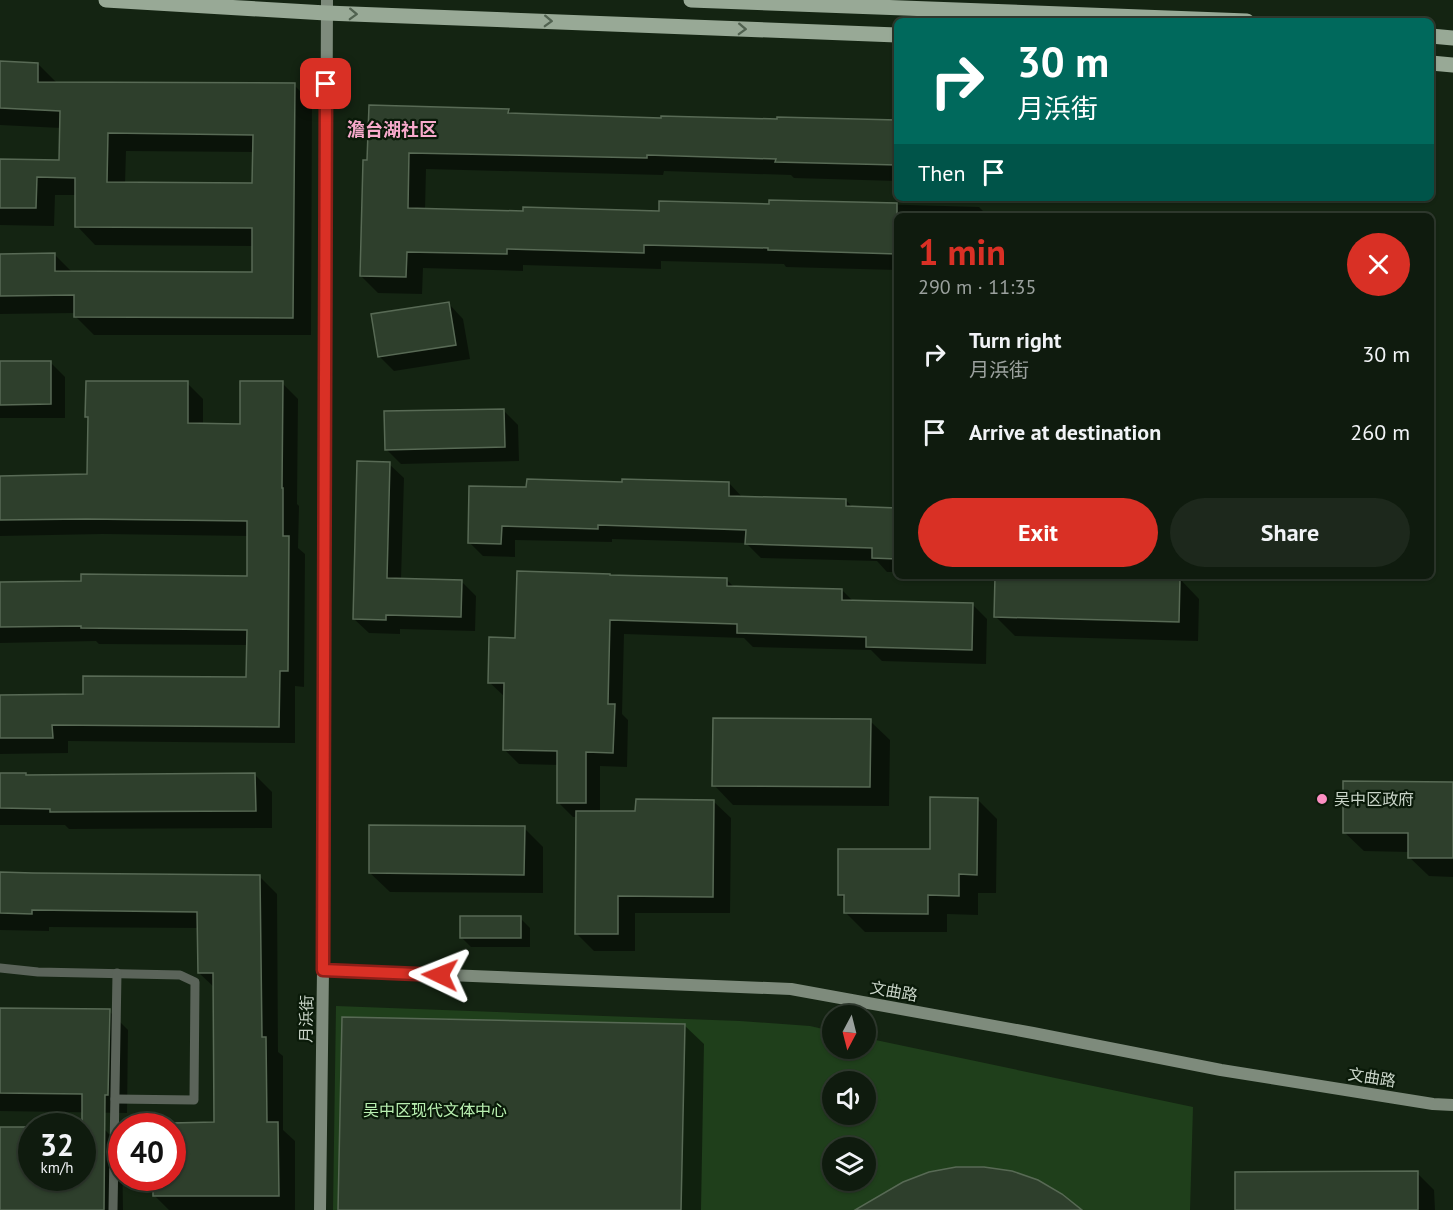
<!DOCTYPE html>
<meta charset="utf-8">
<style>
:root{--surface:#0f1b0e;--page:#1d281c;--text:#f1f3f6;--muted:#9ba19e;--line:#2f392e;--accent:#d93025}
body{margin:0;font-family:"PT Sans","Noto Sans SC",sans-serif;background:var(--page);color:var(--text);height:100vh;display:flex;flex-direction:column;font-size:22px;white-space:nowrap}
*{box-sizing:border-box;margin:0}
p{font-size:20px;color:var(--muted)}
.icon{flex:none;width:33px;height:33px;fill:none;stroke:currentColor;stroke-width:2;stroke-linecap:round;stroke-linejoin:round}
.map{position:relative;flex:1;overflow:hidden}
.drawer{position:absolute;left:894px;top:213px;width:540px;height:366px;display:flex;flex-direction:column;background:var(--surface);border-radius:9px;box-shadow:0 2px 4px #0004,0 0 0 2px var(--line)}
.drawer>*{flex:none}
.hud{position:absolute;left:894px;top:18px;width:540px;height:183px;border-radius:9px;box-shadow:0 2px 4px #0004,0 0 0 2px var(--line);background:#00695c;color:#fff;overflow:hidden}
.needle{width:39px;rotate:187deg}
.fabs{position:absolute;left:822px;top:1005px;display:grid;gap:12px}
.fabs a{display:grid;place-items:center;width:54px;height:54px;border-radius:50%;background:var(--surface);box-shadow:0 2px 4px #0004,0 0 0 2px var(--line);font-size:30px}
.speed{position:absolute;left:18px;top:1113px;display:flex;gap:12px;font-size:30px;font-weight:700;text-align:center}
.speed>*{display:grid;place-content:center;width:78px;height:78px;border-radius:50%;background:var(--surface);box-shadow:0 2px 4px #0004,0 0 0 2px var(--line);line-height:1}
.speed small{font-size:15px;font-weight:400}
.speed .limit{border:9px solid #d22;background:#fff;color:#111}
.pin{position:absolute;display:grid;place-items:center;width:51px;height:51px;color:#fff;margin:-26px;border-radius:12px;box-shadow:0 3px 9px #0006}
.me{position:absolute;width:66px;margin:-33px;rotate:272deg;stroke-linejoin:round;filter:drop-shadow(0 0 4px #0008)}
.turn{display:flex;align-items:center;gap:21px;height:126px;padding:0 24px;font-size:27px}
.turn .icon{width:78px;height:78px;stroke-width:2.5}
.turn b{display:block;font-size:42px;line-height:51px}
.then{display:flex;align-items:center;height:57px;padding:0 24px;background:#0003;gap:12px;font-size:22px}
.round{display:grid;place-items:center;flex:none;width:63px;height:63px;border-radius:32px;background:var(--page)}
.headline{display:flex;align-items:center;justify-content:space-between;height:102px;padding:0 24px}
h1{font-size:36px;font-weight:700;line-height:45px;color:var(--accent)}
.cta{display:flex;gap:12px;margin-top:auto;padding:12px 24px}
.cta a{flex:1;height:69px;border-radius:36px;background:var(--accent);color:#fff;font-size:24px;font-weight:700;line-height:69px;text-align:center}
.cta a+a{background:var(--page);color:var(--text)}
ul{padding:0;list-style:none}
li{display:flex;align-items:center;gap:18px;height:78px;padding:0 24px}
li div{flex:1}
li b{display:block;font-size:22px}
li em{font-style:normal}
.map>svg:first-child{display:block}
.green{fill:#1f3f1b;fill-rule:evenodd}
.shadow{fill:#0007;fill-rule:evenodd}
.building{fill:#2e3f2c;stroke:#586a55;stroke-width:1.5;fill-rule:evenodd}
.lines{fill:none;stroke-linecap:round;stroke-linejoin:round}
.lane{stroke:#5b645a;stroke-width:9}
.secondary{stroke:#7e8b7c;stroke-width:12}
.primary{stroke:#98a996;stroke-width:15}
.oneway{stroke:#516250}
.route-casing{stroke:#8d1f18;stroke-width:15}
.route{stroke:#d93025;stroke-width:10}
.poi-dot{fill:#fc8fc2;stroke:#0a1a09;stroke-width:2}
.labels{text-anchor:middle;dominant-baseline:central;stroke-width:4.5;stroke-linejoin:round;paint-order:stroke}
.poi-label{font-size:16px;fill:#cad5c9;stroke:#0a1a09;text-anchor:start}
.street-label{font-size:16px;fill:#cad5c9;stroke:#0a1a09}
.park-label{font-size:16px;fill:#b9f0b1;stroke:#0a1a09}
.neighbourhood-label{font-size:18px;font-weight:bold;fill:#f8aacc;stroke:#0a1a09}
</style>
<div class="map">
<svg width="1453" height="1210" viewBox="0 0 1453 1210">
<rect width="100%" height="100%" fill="#142412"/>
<path class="green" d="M336 1006 740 1021 810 1026 832 1031V1048H866V1038L1193 1107 1190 1210H333ZM832 1082H866V1114H832ZM832 1148H866V1180H832Z"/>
<g class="shadow">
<path d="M0 63 38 64 57 83 294 85 312 103 311 335H94L75 316V313L0 314V255L54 254 72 272 253 274V246L95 245 77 226V195H55L54 226 0 225V160L61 161V128L0 125ZM126 151 254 152V185L125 184Z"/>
<path d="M508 110 513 115 662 119 897 122V181L794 178 791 175 664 171 663 175 426 169 425 210 525 213 660 212 770 206 771 201 979 207 986 214 1047 216H897V270L786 267 784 264 661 261V269L523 265V271L423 268 422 294 378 293 361 276 364 162Z"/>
<path d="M449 304 463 319 470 359 394 371 379 356Z"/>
<path d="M50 362 65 377V418H0V363Z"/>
<path d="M187 383 203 399V425H241L282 383 298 399 297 504 299 506 298 548 305 554 304 687 295 686V743L68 741V753L0 754V696H84L248 678V645L99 644 96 641 0 643V584L248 577 249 536 103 534 0 536V477L89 476V419L87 417Z"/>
<path d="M503 410 518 425 519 461 401 464 386 449Z"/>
<path d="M389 464 404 478 401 579 461 581 476 596 475 631 400 629V634L369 633 354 619Z"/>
<path d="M729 483 743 498 846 500 853 508 897 509V572H887L877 561 761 558 746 543 612 539V542L515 540V557L483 556 469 542 528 488Z"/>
<path d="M997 576H1065L1180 579 1199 599 1198 641 1015 636 995 616Z"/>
<path d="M727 580 734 587 842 590 853 601 972 604 987 619 986 664 882 661 871 650 753 647 744 638 624 634 622 714 628 720 627 767 600 766V812L637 813 713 801 731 818 730 913H635V951H594L576 933 577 817H573L558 802 559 765 519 764 504 749 505 697 489 682 517 639Z"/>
<path d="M870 721 890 740 889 806 733 805 714 785Z"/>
<path d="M0 775 27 776 255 775 272 792V828L69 829 65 825H0Z"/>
<path d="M1453 783V877L1429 876 1409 857V852L1364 851 1344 832Z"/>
<path d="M977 799 997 819 996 893H978V915L947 914V932H865L845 912V900L840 894 931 851Z"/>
<path d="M524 828 543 847V893L390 892 370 873Z"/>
<path d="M0 874 260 877 277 894 278 1052 283 1056V1130L295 1141V1210H169L155 1196V1178H172V1126H169V1124H216L215 988 199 973V928L49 927V931L0 930Z"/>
<path d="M520 918 530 928V947H471L461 937Z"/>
<path d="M0 1009 109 1011 128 1030 127 1113 0 1111Z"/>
<path d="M684 1025 704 1044 701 1210H340Z"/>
<path d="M0 1129 32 1178H82L104 1129 122 1147 123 1210H0Z"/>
<path d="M1417 1173 1434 1190 1435 1210H1237Z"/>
</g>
<g class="building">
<path d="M0 61 38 63V82L295 83 293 318 74 317V295L0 296V254L55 253V271L252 272V228L75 227V178L37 177 36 208H0V159L59 160 60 111 0 108ZM108 133 253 135 252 183 107 182Z"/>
<path d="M369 105 509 109 508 113 661 118V116L777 119V117L897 120V165L775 162 776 159 647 155V158L409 153 408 208 523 211V207L659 211V201L769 204V200L897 203V254L768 250V248L644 245V253L507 249V254L407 252 406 277 360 276 363 160H367Z"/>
<path d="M449 302 456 345 378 357 371 314Z"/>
<path d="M0 361H51V404L0 405Z"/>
<path d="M86 381H188V423L240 424V381H283L282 488H283V536H289L288 671H280L279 727 52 725 53 738H0V695L83 694V676L246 677 247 630 81 628V626L0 627V582L81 581V574L247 576V521L86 519 0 520V476L87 474 88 417H85Z"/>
<path d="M504 409 505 447 385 450 384 411Z"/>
<path d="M357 461 390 462 387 578 462 580 461 617 386 615V620L353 619Z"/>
<path d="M527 479 622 482V479L729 482V496L846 499V506L897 508V559L872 558V548L745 544 746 530 598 525V529L502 526 501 544 468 543 469 486 526 487Z"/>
<path d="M517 571 610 574V575L727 578V586L842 589V600L973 603 972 650 866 647V637L737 633V624L610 620 608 704H615L613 753 586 752V803H557V751L503 750 504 683H488L489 637 515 638Z"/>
<path d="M995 576H1118L1180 578 1179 622 994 617Z"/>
<path d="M713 718 871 719 870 787 712 786Z"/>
<path d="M0 773H26V775L255 773 256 811 50 812V809L0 808Z"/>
<path d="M1343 781 1453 782V858H1408V833H1343Z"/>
<path d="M930 797 978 798 977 875 959 874V896L928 895V914L844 913V895H838V849H930Z"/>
<path d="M636 799 714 800 713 897 618 896V934H575L576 811H635Z"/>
<path d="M369 825 525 826 524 875 369 873Z"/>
<path d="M0 872 33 873 260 875 262 1037H266L267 1122H278L279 1196H153V1178H172V1123L214 1122 213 973H198L197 912 32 910V914L0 913Z"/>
<rect x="460" y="916" width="61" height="22"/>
<path d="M0 1008 110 1009 108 1095H105L104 1210H0V1127H32V1178H82V1094L0 1093Z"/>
<path d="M342 1017 685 1024 681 1210H338Z"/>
<path d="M956 1167H984L1012 1171 1038 1180 1062 1194 1082 1210H855L903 1182 929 1172Z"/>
<path d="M1418 1171V1210H1235V1172Z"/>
</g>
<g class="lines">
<g class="lane">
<path d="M0 968 38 972 180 975 195 982 194 1100 115 1099"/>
<path d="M113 1210 117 973"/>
</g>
<g class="secondary">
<path d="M323 970 791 989 1033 1033 1221 1070 1433 1104 1453 1105"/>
<path d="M320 1210 323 970 327 0"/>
</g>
<g class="primary">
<path d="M106 0 326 13 897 35"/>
<path d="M691 0 1247 21"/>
<path d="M1431 36 1453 38"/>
<path d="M1431 63 1453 65"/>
</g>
</g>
<defs><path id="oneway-chevron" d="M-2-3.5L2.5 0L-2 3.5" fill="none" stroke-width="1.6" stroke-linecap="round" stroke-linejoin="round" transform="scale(1.5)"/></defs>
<g class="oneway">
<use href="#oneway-chevron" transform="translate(353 14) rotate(2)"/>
<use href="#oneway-chevron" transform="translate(548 21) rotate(2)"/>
<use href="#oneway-chevron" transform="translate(742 29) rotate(2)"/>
</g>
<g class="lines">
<defs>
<path id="route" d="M326 84 323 970 440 975"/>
</defs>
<use href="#route" class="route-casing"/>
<use href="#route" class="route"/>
</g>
<circle class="poi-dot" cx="1322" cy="799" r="6"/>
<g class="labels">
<g class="poi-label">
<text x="1334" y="799">吴中区政府</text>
</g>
<g class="street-label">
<text transform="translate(894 991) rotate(10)">文曲路</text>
<text transform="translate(306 1019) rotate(-89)">月浜街</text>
<text transform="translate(1372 1077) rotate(9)">文曲路</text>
</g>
<g class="park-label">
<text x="435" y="1110">吴中区现代文体中心</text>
</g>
<g class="neighbourhood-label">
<text x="392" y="129">澹台湖社区</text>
</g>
</g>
</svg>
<div class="fabs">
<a><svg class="needle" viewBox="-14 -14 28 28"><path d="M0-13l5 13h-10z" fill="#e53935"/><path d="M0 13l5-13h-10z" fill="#9ba19e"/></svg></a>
<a><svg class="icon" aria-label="sound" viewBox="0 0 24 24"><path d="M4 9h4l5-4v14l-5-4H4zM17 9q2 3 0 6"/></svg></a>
<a><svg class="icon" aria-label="layers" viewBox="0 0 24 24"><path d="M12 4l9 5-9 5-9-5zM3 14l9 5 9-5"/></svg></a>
</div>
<div class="speed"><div>32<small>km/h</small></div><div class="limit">40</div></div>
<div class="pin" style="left:326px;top:84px;background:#d93025"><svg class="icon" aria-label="arrive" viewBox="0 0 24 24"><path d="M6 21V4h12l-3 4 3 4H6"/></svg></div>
<svg class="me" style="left:440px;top:975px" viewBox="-20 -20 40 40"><path d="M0-17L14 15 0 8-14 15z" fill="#d93025" stroke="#fff" stroke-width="4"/></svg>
<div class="hud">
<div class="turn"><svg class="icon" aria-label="right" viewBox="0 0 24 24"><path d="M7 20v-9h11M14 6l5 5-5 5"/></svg><div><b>30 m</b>月浜街</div></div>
<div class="then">Then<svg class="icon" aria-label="arrive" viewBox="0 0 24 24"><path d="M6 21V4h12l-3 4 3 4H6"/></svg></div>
</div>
<section class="drawer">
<div class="headline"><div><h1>1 min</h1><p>290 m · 11:35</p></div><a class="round" style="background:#d93025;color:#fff"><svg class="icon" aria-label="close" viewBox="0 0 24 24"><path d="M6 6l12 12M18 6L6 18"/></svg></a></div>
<ul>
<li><svg class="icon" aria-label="right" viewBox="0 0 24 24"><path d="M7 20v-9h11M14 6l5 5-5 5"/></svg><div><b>Turn right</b><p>月浜街</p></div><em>30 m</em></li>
<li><svg class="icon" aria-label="arrive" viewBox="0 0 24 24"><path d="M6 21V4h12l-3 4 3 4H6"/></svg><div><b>Arrive at destination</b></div><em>260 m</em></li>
</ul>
<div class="cta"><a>Exit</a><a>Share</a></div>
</section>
</div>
